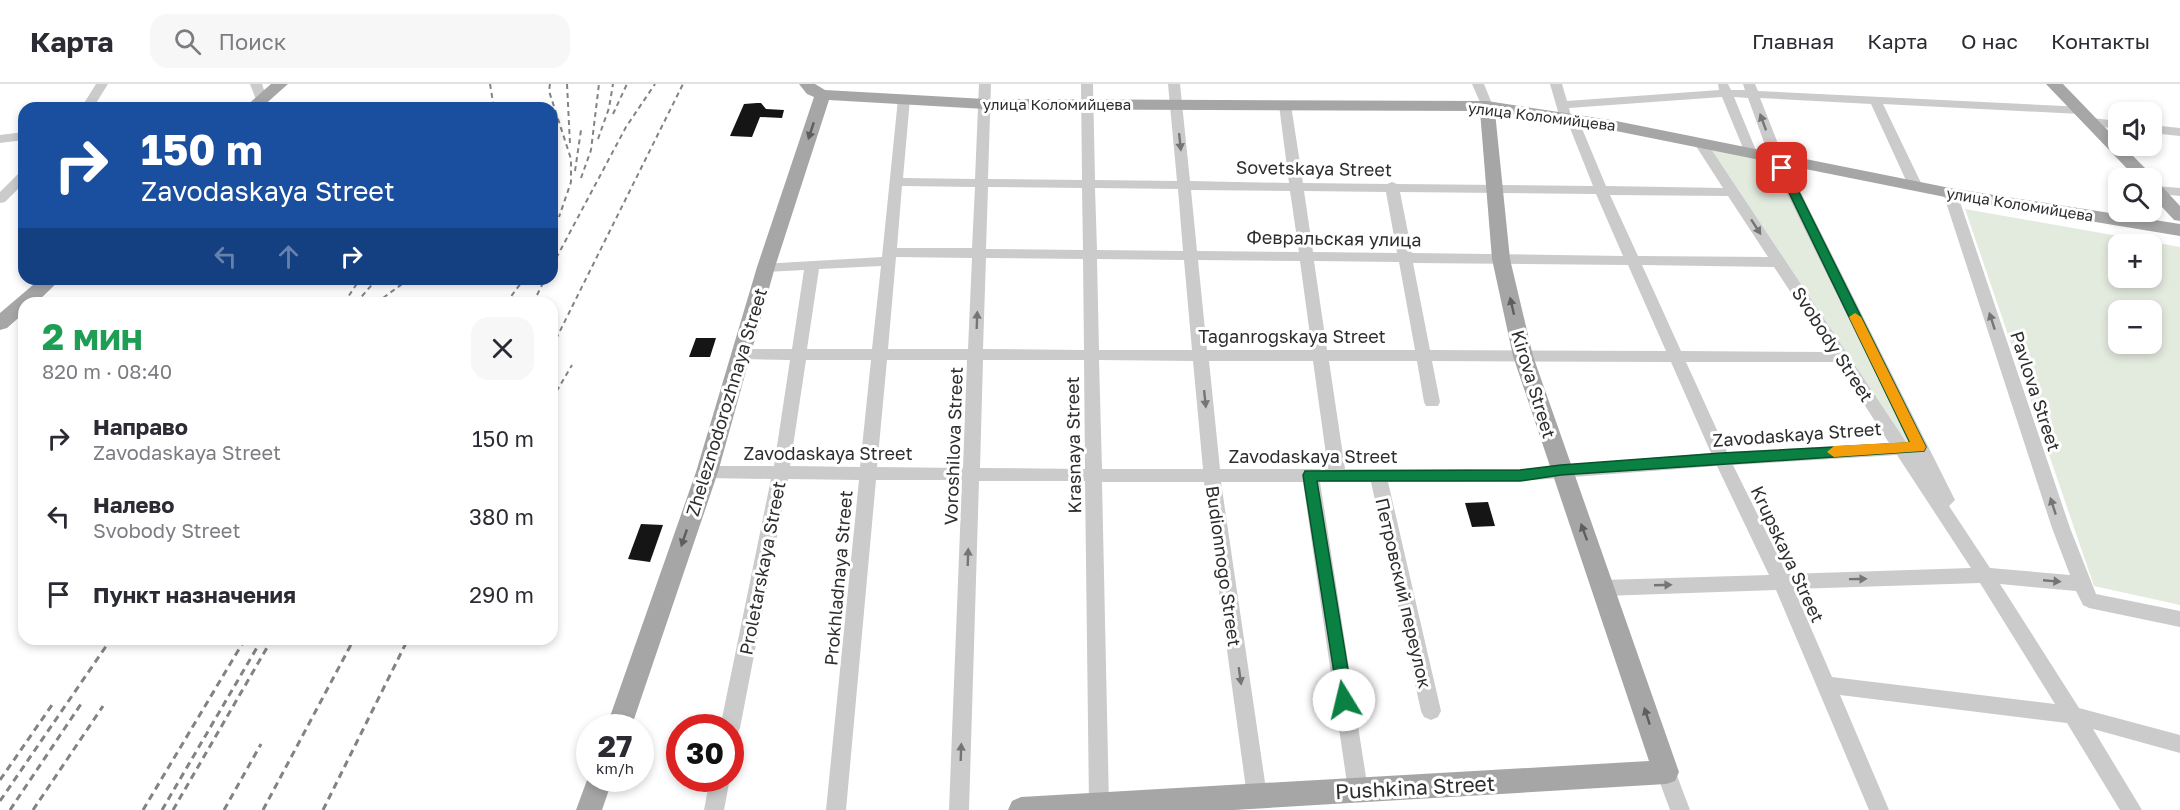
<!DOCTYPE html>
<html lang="ru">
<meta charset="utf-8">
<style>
:root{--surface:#fff;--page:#f7f7f7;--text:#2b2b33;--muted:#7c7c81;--line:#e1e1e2}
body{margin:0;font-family:"Golos Text",sans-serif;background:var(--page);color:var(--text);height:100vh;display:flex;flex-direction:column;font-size:22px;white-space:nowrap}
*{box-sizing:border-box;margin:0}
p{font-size:20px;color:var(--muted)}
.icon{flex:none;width:33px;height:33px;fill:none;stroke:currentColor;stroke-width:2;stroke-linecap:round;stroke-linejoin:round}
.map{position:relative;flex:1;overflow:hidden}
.panel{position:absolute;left:18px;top:213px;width:540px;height:348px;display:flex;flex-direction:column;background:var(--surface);border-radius:18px;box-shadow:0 3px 9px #0003}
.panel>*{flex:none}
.guide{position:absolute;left:18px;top:18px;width:540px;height:183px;border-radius:18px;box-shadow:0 3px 9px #0003;background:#1a4fa0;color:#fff;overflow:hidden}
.fabs{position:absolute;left:2108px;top:18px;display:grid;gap:12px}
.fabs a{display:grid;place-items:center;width:54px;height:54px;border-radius:12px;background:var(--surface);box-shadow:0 3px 9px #0003;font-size:30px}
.speed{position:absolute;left:576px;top:630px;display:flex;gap:12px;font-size:30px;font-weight:700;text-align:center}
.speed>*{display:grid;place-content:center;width:78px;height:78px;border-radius:50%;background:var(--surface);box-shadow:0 3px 9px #0003;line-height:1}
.speed small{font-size:15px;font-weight:400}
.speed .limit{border:9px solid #d22;background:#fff;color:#111}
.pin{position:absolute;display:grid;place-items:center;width:51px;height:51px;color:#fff;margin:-26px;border-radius:12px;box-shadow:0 3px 9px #0006}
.me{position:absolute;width:66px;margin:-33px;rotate:351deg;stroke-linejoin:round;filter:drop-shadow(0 0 4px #0008)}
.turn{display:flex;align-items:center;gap:21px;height:126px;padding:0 24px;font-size:27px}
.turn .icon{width:78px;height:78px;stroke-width:2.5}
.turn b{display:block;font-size:42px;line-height:51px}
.lanes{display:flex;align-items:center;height:57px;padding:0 24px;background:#0003;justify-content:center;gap:30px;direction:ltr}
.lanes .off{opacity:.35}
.round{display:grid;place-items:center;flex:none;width:63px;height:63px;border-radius:18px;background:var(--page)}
.summary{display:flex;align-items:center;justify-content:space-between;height:102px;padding:0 24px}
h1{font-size:36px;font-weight:700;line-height:45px;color:#1e9e55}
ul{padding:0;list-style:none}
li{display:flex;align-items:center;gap:18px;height:78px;padding:0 24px}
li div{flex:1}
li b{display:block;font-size:22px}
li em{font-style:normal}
header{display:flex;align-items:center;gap:36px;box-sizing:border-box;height:84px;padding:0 30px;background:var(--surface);border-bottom:2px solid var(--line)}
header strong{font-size:28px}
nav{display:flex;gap:33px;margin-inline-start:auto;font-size:21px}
.search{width:420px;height:54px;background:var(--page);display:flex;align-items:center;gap:15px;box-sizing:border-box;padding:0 21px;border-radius:18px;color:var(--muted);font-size:22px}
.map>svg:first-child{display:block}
.green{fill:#e3eade;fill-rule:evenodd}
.building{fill:#151515}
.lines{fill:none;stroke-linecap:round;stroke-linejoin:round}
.minor{fill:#cbcbcb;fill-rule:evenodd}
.major{fill:#a6a6a6;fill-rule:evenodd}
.rail-far1{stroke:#838383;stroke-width:2;stroke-dasharray:5 4;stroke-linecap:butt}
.rail{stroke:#838383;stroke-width:3;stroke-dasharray:7 5;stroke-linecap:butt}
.oneway{fill:#757575}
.oneway2{fill:#5e5e5e}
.route{fill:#0b8043;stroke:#07532c;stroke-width:1.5}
.slow{fill:#f59e0b}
.labels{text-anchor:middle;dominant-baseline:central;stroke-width:6;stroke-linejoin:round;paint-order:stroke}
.far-street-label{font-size:15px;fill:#2e2e2e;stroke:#fff}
.street-label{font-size:18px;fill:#2e2e2e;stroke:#fff}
.near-street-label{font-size:21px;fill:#2e2e2e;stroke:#fff}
</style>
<header>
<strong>Карта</strong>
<div class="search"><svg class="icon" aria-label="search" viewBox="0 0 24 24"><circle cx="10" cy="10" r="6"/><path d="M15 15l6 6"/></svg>Поиск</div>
<nav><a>Главная</a><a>Карта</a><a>О нас</a><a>Контакты</a></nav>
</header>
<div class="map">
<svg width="2180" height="726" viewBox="0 0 2180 726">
<rect width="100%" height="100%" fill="#fff"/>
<g class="green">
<path d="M1700 59 1777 75 1919 363H1901Z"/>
<path d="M1965 125 2180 163V521L2094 502ZM2118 160H2151V194H2118ZM2118 226H2151V260H2118Z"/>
</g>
<g class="building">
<path d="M757 19H761L766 25 784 26 782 34 760 33 752 53 730 52 744 20Z"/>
<path d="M696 254H716L710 273H689Z"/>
<path d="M1488 418 1495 442 1472 443 1465 419Z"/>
<path d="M641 440 663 441 650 478 628 475Z"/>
</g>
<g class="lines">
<g class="minor">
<path d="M96 0H108L93 24H81Z"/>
<path d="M250 0H262L267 15 265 18H257Z"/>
<path d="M979 0H991L988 95 1082 96 1081 0H1093L1095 96 1177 97 1168 0H1180L1190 97 1289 99 1279 21 1285 17 1291 21 1303 99 1387 100 1392 98 1397 100 1593 102 1566 34 1559 31 1550 0H1562L1567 17 1719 6 1718 0H1728L1731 6H1745L1743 0H1755L1758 7 2084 23 2086 26 2084 29 2080 30 1883 20 1923 103 1916 107 1909 103 1871 20 1760 14 1784 75 1955 416 1949 422 1990 484 2070 491 2052 444 1943 109 1950 105 1957 109 2070 444 2096 510 2180 527V543L2089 524 2083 521 2076 507 2000 500 2079 624 2180 651V669L2093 645 2142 726H2120L2067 639 1840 611 1889 726H1869L1776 506 1604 512 1598 509 1595 504 1598 499 1604 496 1769 491 1717 382 1520 397 1388 398 1441 627 1438 633 1431 636 1424 633 1421 627 1371 398H1320L1368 706 1365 713 1358 716 1351 713 1348 706 1303 398H1221L1267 712 1264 719 1257 722 1250 719 1247 712 1204 398H1102L1109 721 1107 726H1091L1089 721 1085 397H979L969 726H949L962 396H876L846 726H826L859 396 788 395 740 644 737 650 730 653V644H720L771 395 707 394 701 393 699 388 701 383 707 382H774L790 276 743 275 738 274 735 270 738 266 743 265H792L804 186 766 188 759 183 761 180 882 173 898 15 904 11 910 15 903 94 975 95ZM1722 13 1745 69 1751 73 1757 69 1734 13 1748 14 1770 75 1909 357 1906 358 1705 56H1695L1694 59 1723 104 1606 102 1578 35 1571 32 1569 24ZM902 102 975 103 972 164H897ZM988 103 1082 104 1083 166 986 165ZM1095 104 1178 105 1183 167 1097 166ZM1191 106 1290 107 1299 168 1197 167ZM1304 107 1386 108 1397 169 1313 168ZM1400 108 1596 110 1623 172 1412 169ZM1610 111 1728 112 1768 173 1638 172ZM896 173 972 174 968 265H888ZM986 174 1083 175 1084 266 983 265ZM1097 175 1184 176 1192 266H1099ZM1198 176 1300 177 1312 266H1207ZM1314 177 1399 178 1415 266H1327ZM1413 179 1628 181 1666 267 1430 266ZM1642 181 1774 183 1830 268 1681 267ZM881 182 872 265H807L819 185ZM806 276H871L860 383 790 382ZM887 276H967L963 384 877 383ZM983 276H1084L1085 385 980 384ZM1099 276 1193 277 1203 385H1102ZM1209 277H1313L1328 385H1220ZM1329 277H1417L1424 318 1426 322H1438L1440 318 1432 277 1671 278 1711 369 1520 385H1345ZM1686 278H1837L1889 359 1727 368ZM1897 371 1971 484 1787 490 1733 381ZM1980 499 2055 620 1832 593 1794 505Z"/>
<path d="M1472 0H1484L1493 22 1491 25H1483Z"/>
<path d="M2092 34 2118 37V45L2088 41 2086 38Z"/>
<path d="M2151 41 2180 44V52L2151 49Z"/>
<path d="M24 48V56L0 59V51Z"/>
<path d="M24 88V99L5 118 0 119V108L19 89Z"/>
<path d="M2156 102 2180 104V112L2151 109V103Z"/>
<path d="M1666 678 1673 681 1690 726H1670L1656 688 1659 681Z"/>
<path d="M710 694H730L724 726H704Z"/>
</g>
<g class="major">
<path d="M271 0H288L261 24H244Z"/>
<path d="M799 0H815L825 6 985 15 1487 17 1611 36 1950 104 2180 140V152L1950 114 1611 46 1495 28 1510 175 1533 272 1679 688 1675 697 1666 700 1234 726H1008L1012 717 1021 713 1649 677 1513 272 1492 175 1480 27 985 25 829 16 775 183 718 388 631 644H606L696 388 757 183 814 13 807 10Z"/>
<path d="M2046 0H2063L2118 57V62H2123L2151 90 2152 96 2157 97 2180 122V137L2174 136 2151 111V94H2136Z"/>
<path d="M40 195H61L36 219H24V229L7 244 0 246V229Z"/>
<path d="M590 688V694H613L602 726H576Z"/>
</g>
<g class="rail-far1">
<path d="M490 0 494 24"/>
<path d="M550 0 549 7 571 75V98L559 133"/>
<path d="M567 0 570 60"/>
<path d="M613 30 627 0"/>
<path d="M598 55 609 24 613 0"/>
<path d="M575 87 581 46"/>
<path d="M581 94 591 66 599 0"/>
<path d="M552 182 626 43 655 0"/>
<path d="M344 219 360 195"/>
<path d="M356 219 377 195"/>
<path d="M376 219 409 195"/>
<path d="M506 219 524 195"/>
<path d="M533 219 545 195"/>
<path d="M552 263 683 0"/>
<path d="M552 315 572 281"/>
</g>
<g class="rail">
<path d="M552 315 553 313"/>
<path d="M0 696 52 621"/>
<path d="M0 717 111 555"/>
<path d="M10 726 83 617"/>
<path d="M33 726 103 622"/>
<path d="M143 726 245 555"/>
<path d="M162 726 262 555"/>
<path d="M173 726 272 555"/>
<path d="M224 726 261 660"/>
<path d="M263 726 354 555"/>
<path d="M323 726 408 555"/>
</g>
</g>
<defs><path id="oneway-solid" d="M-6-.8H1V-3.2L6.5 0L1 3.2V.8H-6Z" transform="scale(1.5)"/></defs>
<g class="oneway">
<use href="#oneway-solid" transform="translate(1763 38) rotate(-110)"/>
<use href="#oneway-solid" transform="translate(1180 58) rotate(84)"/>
<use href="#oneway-solid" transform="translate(1756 143) rotate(57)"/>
<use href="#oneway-solid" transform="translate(977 236) rotate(-88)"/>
<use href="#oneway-solid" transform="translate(1992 237) rotate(-108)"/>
<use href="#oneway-solid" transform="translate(1205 315) rotate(84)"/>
<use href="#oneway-solid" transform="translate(2053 422) rotate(-108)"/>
<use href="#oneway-solid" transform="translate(968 473) rotate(-88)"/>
<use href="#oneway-solid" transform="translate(1858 495) rotate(-1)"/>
<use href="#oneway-solid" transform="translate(2052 497) rotate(5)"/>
<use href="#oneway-solid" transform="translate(1663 501) rotate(-2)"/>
<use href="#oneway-solid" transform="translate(1240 592) rotate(82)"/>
<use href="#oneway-solid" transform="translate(961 668) rotate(-88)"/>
</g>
<g class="oneway2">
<use href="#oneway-solid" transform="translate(811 47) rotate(108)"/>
<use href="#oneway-solid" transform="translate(1512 222) rotate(-103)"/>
<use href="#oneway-solid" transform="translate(1584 448) rotate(-110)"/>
<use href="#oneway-solid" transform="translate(684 454) rotate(109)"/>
<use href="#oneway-solid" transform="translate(1647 632) rotate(-108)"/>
</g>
<path class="route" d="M1782 81 1787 84 1926 363 1924 367 1561 391 1520 397H1317L1353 616 1350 621 1344 623 1339 621 1303 391 1305 387 1520 386 1561 381 1722 369 1910 359 1777 84Z"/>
<path class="slow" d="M1855 229 1861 233 1926 363 1924 367 1834 373 1827 368 1834 362 1910 358 1849 233Z"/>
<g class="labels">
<g class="far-street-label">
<text x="1057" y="20">улица Коломийцева</text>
<text transform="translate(1542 32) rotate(7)">улица Коломийцева</text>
<text transform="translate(2020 120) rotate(9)">улица Коломийцева</text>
</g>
<g class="street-label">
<text transform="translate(1314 84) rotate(1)">Sovetskaya Street</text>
<text transform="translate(1334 154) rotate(1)">Февральская улица</text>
<text x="1292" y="252">Taganrogskaya Street</text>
<text transform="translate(1833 260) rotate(57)">Svobody Street</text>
<text transform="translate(1534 300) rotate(73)">Kirova Street</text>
<text transform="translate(2036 307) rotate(72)">Pavlova Street</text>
<text transform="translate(726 318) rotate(-73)">Zheleznodorozhnaya Street</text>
<text transform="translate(1797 350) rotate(-4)">Zavodaskaya Street</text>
<text transform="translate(1073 361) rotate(-91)">Krasnaya Street</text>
<text transform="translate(953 362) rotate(-88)">Voroshilova Street</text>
<text x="828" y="369">Zavodaskaya Street</text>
<text x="1313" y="372">Zavodaskaya Street</text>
<text transform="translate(1788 470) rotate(65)">Krupskaya Street</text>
<text transform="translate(1224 482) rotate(82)">Budionnogo Street</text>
<text transform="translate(762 484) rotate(-79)">Proletarskaya Street</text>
<text transform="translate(838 494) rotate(-85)">Prokhladnaya Street</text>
<text transform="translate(1404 509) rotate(77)">Петровский переулок</text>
</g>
<g class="near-street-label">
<text transform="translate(1415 703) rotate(-3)">Pushkina Street</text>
</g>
</g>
</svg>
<div class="fabs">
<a><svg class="icon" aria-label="sound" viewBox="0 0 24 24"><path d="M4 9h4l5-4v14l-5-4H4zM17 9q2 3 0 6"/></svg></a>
<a><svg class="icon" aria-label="search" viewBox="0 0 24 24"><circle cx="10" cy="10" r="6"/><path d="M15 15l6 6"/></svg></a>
<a>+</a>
<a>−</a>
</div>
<div class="speed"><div>27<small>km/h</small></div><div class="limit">30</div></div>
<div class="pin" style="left:1782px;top:84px;background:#d93025"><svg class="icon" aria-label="arrive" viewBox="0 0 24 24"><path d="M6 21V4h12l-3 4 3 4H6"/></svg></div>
<svg class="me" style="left:1344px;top:616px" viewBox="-20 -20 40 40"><circle r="19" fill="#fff"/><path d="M0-13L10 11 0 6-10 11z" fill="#0b8043"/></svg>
<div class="guide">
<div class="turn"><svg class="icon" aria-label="right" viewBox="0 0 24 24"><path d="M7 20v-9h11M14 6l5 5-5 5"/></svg><div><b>150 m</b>Zavodaskaya Street</div></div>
<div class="lanes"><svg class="icon off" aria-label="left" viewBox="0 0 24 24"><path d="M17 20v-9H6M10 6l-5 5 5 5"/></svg><svg class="icon off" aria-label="ahead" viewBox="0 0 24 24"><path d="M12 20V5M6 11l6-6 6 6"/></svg><svg class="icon" aria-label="right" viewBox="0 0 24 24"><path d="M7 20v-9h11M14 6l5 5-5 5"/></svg></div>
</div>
<section class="panel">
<div class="summary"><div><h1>2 мин</h1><p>820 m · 08:40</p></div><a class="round"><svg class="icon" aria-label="close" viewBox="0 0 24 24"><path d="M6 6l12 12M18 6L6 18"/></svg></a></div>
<ul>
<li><svg class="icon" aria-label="right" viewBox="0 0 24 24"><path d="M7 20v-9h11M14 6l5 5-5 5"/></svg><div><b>Направо</b><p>Zavodaskaya Street</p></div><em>150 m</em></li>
<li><svg class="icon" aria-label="left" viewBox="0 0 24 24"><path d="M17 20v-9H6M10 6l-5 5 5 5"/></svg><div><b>Налево</b><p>Svobody Street</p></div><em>380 m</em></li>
<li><svg class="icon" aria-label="arrive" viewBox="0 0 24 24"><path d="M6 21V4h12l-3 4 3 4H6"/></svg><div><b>Пункт назначения</b></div><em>290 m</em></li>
</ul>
</section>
</div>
